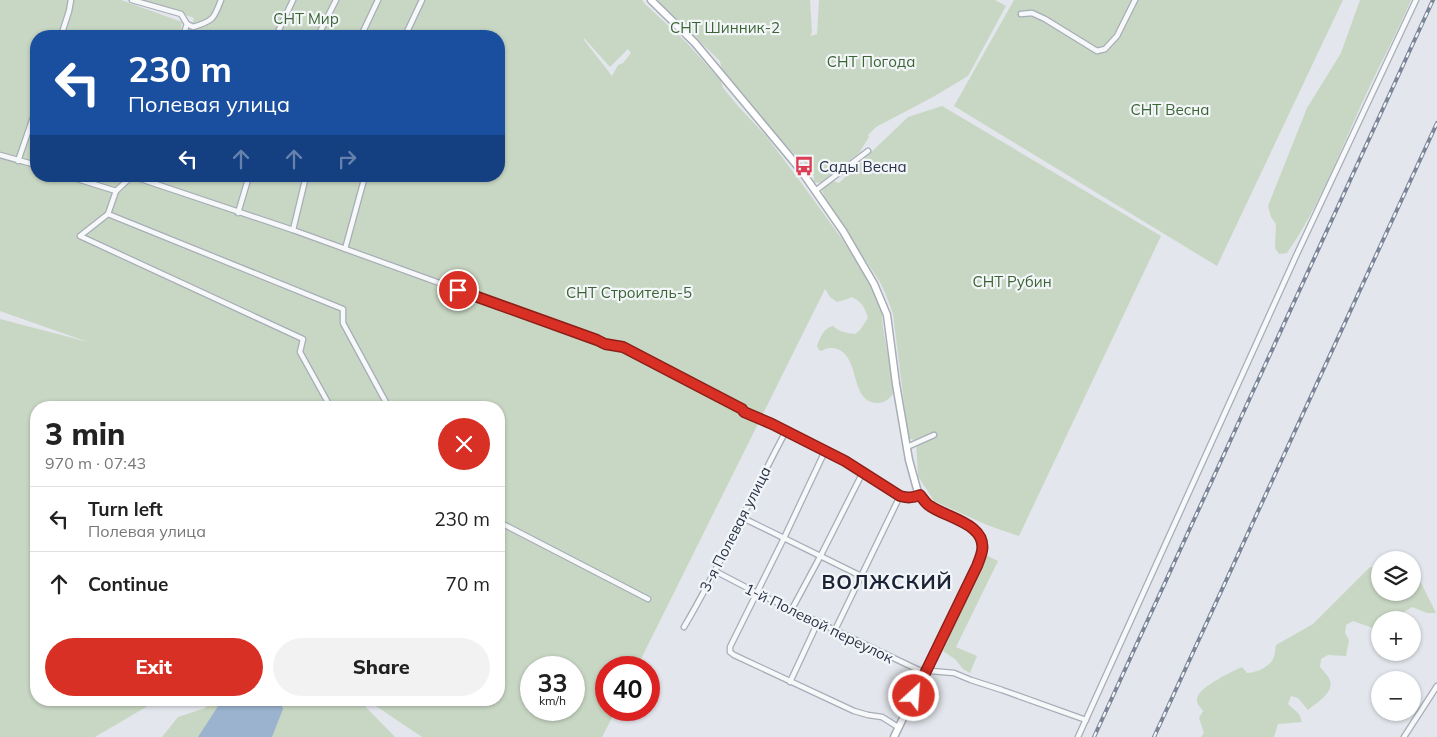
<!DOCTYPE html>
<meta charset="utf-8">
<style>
:root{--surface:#fff;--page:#f2f2f2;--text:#222;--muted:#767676;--line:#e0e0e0;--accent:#d93025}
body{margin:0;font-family:Mulish,sans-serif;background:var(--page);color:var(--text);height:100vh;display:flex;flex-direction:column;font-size:19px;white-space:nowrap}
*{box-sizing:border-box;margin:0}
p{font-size:16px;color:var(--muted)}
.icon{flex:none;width:28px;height:28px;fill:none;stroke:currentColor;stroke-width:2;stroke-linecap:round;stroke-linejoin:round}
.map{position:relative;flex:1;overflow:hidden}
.drawer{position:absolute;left:30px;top:401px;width:475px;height:305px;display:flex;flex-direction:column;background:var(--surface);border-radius:20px;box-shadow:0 1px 4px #0004}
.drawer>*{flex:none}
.banner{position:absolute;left:30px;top:30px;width:475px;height:152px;border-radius:20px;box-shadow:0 1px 4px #0004;background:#1a4fa0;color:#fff;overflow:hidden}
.controls{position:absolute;left:1371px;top:551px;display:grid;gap:10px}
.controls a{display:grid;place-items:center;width:50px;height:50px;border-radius:50%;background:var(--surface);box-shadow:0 1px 4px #0004;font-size:25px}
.speed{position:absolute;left:520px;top:656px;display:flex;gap:10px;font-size:25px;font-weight:700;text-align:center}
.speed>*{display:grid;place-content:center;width:65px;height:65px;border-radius:50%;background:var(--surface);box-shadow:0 1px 4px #0004;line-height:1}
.speed small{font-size:12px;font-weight:400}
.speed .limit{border:8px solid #d22;background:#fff;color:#111}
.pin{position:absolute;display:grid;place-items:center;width:42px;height:42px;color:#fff;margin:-21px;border:2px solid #fff;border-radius:50%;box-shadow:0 1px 5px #0007}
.me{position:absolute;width:55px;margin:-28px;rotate:26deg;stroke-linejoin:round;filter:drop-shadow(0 0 4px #0008)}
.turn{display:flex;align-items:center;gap:18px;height:105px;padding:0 15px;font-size:22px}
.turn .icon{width:65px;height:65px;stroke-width:2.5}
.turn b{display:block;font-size:35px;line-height:42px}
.lanes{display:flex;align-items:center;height:48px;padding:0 15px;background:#0003;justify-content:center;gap:25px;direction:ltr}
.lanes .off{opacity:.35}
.round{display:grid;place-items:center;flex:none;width:52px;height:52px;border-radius:26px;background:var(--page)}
.overview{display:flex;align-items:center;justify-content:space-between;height:85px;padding:0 15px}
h1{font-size:30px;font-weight:800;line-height:38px}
.button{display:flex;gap:10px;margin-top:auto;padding:10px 15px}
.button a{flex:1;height:58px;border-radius:30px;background:var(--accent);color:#fff;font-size:20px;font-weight:800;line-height:58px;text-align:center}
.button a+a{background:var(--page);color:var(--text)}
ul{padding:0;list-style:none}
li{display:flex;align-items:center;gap:15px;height:65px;padding:0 15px;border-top:1px solid var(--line)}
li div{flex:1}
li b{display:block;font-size:19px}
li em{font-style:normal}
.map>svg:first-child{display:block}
.green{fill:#c8d7c3;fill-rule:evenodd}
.water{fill:#9bb3cf}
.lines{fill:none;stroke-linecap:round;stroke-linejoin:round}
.street-casing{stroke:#a7adb7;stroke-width:7}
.secondary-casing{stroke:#a7adb7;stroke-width:9}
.street{stroke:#f6f8fa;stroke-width:4.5}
.secondary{stroke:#fff;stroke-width:6}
.rail-casing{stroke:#7b8598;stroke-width:4}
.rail{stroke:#f3f6f9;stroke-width:2;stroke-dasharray:5.5;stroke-linecap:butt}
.route-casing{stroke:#8d1f18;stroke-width:12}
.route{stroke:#d93025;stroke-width:9}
.labels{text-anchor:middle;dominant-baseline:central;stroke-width:4.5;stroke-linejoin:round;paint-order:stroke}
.park-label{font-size:15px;fill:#3c6435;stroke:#f3f6f9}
.poi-label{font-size:15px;fill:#293347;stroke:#f3f6f9;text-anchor:start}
.street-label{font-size:15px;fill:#293347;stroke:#f3f6f9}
.district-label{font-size:20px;font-weight:bold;letter-spacing:1px;fill:#1b2437;stroke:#f3f6f9}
</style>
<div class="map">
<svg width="1437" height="737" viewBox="0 0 1437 737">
<rect width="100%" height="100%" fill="#e3e6ec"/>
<g class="green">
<path d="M0 0H121L182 22 180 36H36V176H499V36H188L194 18 141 0H642L645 4 687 43 721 81 723 88 738 106 766 136 797 177 842 239 877 294 881 304 883 327 894 393C889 399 885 403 877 403 848 402 862 352 833 348 828 348 826 348 822 351L819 350 817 346C820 337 824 328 833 326 840 332 846 333 855 334L860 330 868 318C865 307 861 301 851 297L848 299 837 302 830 297 825 289 637 667 606 668V710H616L602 737H422L367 700H499V408H36V700H158L95 737H0V319L88 342 0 311ZM584 38 610 67 628 49 631 53 623 63 618 65 612 76 584 40ZM531 668H574V710H531Z"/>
<path d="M657 0H810L812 32 810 36 817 34 819 0H995L1006 6 968 76 933 97 876 127 868 135 869 137 859 153 820 183 814 182V176L807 165 797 157 781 140 722 71 720 61Z"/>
<path d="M1014 0H1343L1217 266 954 106Z"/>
<path d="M1360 0H1411C1396 35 1378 68 1362 103 1340 152 1318 209 1287 253L1279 254 1275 248 1276 224 1271 217 1268 206 1307 108 1341 53Z"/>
<path d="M942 106 1161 236 1019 536 987 525 934 501 918 476 916 440 910 439 908 436 893 314 886 295 880 282 827 202 822 191 827 184 833 181 839 183 908 117Z"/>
<path d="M986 555 998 561 956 647 977 656 970 673 963 669 955 659 943 651Z"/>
<path d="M1380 566V592H1412L1413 567 1436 613H1427L1412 607 1391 620H1380V627L1376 629 1353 621 1346 625 1345 633 1349 640 1346 656 1328 655 1321 659 1320 667C1323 671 1329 676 1330 681 1334 693 1316 703 1308 710L1298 698 1291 696 1288 704 1299 714 1302 722 1278 724 1274 737H1201L1204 733 1199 718 1203 711C1199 706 1195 702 1198 696 1201 687 1232 671 1242 667L1247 673C1255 673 1267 668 1272 661 1275 657 1275 650 1276 645L1313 624 1370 567 1377 568Z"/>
<path d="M212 700H359L395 737H162L178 717 205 708Z"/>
</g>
<path class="water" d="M222 700H280L283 709 272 737H198Z"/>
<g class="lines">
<defs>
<g id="street">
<path d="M132 0 181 14 187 24 183 36"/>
<path d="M1021 14 1032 13 1045 19 1097 51 1105 49 1117 36 1135 0"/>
<path d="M187 24 193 27C213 21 214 19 221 0"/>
<path d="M61 36 69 11 71 0"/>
<path d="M276 36 293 0"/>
<path d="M318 36 336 0"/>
<path d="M361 36 378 0"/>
<path d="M405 36 422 0"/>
<path d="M0 155 36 165"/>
<path d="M18 161 36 109"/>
<path d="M68 176 116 191"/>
<path d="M815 191 868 151"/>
<path d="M238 213 249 176"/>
<path d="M108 214 343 309V323L389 408"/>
<path d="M293 230 306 176"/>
<path d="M345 249 365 176"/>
<path d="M331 408 300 352 303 339 80 236 108 214 116 191 132 176 293 230 597 340 605 344 623 347 741 409 744 412 772 424 845 461 900 496C908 498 912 498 920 495"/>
<path d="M907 447 934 435"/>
<path d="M825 451 784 538 730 647V652L734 655 854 711 868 715 882 717 898 727"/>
<path d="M741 517 861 576"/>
<path d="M499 522 648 599"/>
<path d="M715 571 757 593 925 673"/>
<path d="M792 609 821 555 863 472"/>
<path d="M684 627C722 563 751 496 786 431"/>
<path d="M835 630 900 496"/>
<path d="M927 669 931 671 954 673 971 680 1002 690 1086 720"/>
<path d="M790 682 818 622"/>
<path d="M1078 737 1296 256 1416 0"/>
<path d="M1404 737 1437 686"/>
</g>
<path id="secondary" d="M651 0 695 43 800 169 843 231 874 284 887 315 896 384 909 460 917 489 920 495 929 506 964 523 977 531 981 537 982 544V551L977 565 894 737"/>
</defs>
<use href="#street" class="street-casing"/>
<use href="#secondary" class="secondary-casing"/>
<use href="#street" class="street"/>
<use href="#secondary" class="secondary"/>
<defs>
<g id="rail">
<path d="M1094 737 1433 0"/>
<path d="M1154 737 1437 123"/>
</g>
</defs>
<use href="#rail" class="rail-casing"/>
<use href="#rail" class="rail"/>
</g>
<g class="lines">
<defs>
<path id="route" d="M458 290 597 340 605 344 623 347 742 409 744 412 772 424 845 461 900 496C908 498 912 498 920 495 923 499 926 504 930 506 947 518 987 524 982 551 981 556 979 561 977 566L914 696"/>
</defs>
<use href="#route" class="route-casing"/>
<use href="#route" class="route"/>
</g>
<defs>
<symbol id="bus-bare" viewBox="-9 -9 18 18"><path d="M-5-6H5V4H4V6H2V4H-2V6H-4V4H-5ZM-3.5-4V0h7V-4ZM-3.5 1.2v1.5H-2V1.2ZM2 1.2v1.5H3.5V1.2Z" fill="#db3e52" stroke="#f3f6f9" stroke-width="2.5" paint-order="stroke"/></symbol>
</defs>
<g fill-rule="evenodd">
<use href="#bus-bare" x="790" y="152" width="28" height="28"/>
</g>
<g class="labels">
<g class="park-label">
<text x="306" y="18">СНТ Мир</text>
<text x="725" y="27">СНТ Шинник-2</text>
<text x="871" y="61">СНТ Погода</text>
<text x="1170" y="109">СНТ Весна</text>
<text x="1012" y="281">СНТ Рубин</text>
<text x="629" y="292">СНТ Строитель-5</text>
</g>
<g class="poi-label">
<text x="819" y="166">Сады Весна</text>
</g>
<g class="street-label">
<text transform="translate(735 529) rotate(-63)">3-я Полевая улица</text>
<text transform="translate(819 623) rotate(26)">1-й Полевой переулок</text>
</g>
<g class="district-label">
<text x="887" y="581">ВОЛЖСКИЙ</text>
</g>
</g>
</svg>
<div class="controls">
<a><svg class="icon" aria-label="layers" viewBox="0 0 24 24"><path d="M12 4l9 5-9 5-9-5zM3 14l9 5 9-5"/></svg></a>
<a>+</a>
<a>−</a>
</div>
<div class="speed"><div>33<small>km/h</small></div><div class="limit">40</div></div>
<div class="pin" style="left:458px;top:290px;background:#d93025"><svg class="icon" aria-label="arrive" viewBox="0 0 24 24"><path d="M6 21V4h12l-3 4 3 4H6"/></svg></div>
<svg class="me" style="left:914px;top:696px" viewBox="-20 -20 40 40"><circle r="17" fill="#d93025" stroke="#fff" stroke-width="3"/><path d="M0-11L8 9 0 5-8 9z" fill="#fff"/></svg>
<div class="banner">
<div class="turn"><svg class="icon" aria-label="left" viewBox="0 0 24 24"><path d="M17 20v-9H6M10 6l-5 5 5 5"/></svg><div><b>230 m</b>Полевая улица</div></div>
<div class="lanes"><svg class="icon" aria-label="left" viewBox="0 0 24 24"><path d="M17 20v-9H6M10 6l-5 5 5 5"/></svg><svg class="icon off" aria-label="ahead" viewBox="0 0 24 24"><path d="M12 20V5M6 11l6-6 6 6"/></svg><svg class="icon off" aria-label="ahead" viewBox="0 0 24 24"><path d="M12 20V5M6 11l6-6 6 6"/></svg><svg class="icon off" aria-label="right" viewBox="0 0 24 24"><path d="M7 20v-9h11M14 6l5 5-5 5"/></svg></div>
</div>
<section class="drawer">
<div class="overview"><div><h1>3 min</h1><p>970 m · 07:43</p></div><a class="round" style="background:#d93025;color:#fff"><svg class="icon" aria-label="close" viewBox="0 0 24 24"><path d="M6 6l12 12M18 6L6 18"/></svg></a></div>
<ul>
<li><svg class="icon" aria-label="left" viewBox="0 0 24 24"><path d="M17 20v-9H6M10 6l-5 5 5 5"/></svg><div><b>Turn left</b><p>Полевая улица</p></div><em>230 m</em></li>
<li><svg class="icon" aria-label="ahead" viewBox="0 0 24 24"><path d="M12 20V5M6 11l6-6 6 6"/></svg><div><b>Continue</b></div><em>70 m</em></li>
</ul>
<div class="button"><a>Exit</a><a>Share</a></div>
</section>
</div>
